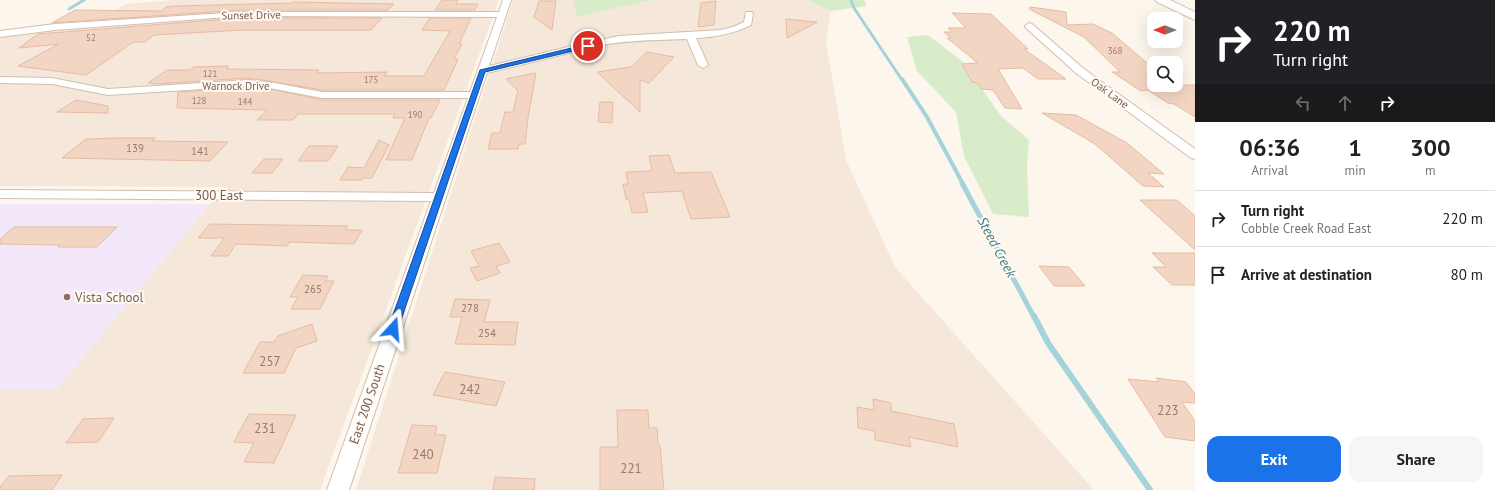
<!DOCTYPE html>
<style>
:root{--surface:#fff;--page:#f6f6f6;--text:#222;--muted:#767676;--line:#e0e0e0;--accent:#1a73e8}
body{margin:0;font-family:"PT Sans",sans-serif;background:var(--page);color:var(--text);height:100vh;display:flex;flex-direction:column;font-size:15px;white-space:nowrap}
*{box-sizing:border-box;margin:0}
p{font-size:13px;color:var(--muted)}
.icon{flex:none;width:22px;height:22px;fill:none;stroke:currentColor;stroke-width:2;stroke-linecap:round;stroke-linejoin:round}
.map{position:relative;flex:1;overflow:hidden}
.details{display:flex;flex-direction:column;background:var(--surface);width:300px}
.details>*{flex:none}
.banner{background:#202124;color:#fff;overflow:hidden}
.needle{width:26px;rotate:270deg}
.fabs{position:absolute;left:1147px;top:12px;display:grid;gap:8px}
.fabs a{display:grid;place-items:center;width:36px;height:36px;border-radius:8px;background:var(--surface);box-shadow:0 4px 16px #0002;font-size:20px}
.pin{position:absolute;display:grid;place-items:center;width:34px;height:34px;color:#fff;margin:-17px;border:2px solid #fff;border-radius:50%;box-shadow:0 1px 4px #0007}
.me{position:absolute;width:44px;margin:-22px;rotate:19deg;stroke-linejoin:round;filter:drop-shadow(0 0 3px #0008)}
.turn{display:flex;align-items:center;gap:14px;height:84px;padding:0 12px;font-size:18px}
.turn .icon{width:52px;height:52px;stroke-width:2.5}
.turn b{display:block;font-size:28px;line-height:34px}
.lanes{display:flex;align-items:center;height:38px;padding:0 12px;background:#0003;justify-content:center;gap:20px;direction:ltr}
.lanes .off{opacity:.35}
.eta{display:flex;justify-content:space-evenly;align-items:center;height:68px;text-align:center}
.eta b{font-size:24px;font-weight:800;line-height:28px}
.cta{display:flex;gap:8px;margin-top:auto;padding:8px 12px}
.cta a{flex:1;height:46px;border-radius:12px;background:var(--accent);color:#fff;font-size:16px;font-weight:800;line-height:46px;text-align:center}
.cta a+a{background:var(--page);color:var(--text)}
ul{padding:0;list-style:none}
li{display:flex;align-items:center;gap:12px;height:56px;padding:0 12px;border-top:1px solid var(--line)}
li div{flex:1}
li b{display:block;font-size:15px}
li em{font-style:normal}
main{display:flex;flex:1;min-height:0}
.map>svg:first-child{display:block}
.residential{fill:#f5e8da}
.education{fill:#f3e8fa}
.green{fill:#d8ecc9}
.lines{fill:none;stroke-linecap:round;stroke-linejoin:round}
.stream-far3{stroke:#a5d3da;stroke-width:3}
.stream-far2{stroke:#a5d3da;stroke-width:4}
.stream-far1{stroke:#a5d3da;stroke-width:5}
.stream{stroke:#a5d3da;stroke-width:6}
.building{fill:#f3d5c3;stroke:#e6bba3}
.street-casing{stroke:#d1beb0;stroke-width:2}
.secondary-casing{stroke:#d6c0b0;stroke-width:2}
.street{fill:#fff;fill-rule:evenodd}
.secondary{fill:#fff;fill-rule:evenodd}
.route{fill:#1a73e8;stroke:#114b97}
.education-dot{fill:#8d6e63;stroke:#fffaf3;stroke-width:1.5}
.labels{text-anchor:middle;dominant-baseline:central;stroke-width:4;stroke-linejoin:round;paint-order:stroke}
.far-number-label{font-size:9px;fill:#987a6a}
.far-street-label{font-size:11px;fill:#7a5c4d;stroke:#fffaf3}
.number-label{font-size:11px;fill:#987a6a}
.street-label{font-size:13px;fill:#7a5c4d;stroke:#fffaf3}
.education-label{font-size:13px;fill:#785e54;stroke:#fffaf3;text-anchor:start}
.near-number-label{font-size:13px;fill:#987a6a}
.water-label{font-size:14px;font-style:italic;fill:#437c86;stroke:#fffaf3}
</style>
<main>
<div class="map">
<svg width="1195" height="490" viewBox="0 0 1195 490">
<rect width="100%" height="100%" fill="#fdf6ec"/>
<g class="residential">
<path d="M174 0H499L320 490H0V390H56L224 187 0 186V35L97 23 125 4Z"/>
<path d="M513 0H573L577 17 652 0H807L831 11 826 42 846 160 895 267 1094 490H356Z"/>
</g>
<path class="education" d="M0 204H210L56 390H0Z"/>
<g class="green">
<path d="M573 0H652L577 17Z"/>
<path d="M807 0H864L867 6 831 11Z"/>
<path d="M928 35 963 62 1001 116 1029 140 1027 166 1029 217 993 214 964 156 956 112 917 71 907 37Z"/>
</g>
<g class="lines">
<g class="stream-far3">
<path d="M851 0 854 8 902 80"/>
<path d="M69 9 84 0"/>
</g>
<path class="stream-far2" d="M902 79 927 117 963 184"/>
<path class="stream-far1" d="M962 183 1034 317"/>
<path class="stream" d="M1034 316 1048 343 1150 490"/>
</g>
<g class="building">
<path d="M442 0H458L456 4H478L475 10H435Z"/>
<path d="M539 1H556L552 30 534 17Z"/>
<path d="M716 1 714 25 698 27 701 3Z"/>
<path d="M294 2 394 4 388 10H241L52 23 75 10 162 11 166 7 176 6 292 3Z"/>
<path d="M1030 7 1066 12 1067 25 1093 24 1112 33 1154 69V85H1195V117L1174 104 1168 103 1148 90 1141 91 1112 72H1120L1084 37 1029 9Z"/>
<path d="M952 13 991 14 1028 49H1024L1066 79H1038L1023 68 998 69 1022 109 1005 108 993 90 981 89 978 83 972 82 962 64 978 63 947 38H951L944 32H953L948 28H966Z"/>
<path d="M241 18H382L371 30H243L154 35 145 42H133L86 75 18 66 59 44 19 48 38 34Z"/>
<path d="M430 18H471L459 44H462L454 59H458L444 90H322L275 82 249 78 156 84 148 83 167 70H190L194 67 229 66 226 69 319 70 317 73 387 72 384 76H424L450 31 422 30Z"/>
<path d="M786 19 817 22 787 38Z"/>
<path d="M647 52 674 57 649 83 640 80V112L597 72 631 67Z"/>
<path d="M536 73 528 118 525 144H519L518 149H488L492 133H500L505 112H513L518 91 506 79Z"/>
<path d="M249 88 275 90 322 100H440L431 118H429L412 160H386L405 118H393L395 114H298L293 120H257L267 110 177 108 178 92Z"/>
<path d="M76 100 108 106V113L57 112Z"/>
<path d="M600 102H613L612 123 598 122Z"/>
<path d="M1042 113 1076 115 1127 143 1164 174 1148 173 1164 187 1143 186 1095 144Z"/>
<path d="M115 138H155L152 141 228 142 210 161 62 158 86 139Z"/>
<path d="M379 140 389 145 372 178H363L362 180H340L348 167 364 168Z"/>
<path d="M309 146H338L328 161H298Z"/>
<path d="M669 155 675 173 711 172 730 217 691 219 682 191 643 193 648 212 632 213 629 199H626L623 184H628L626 172 652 171 649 156Z"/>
<path d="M264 159H283L272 173H252Z"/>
<path d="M1140 200H1177L1195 216V250Z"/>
<path d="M210 224 348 226 345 230H362L354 244 289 242 287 246 236 244 228 256H211L224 238H198Z"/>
<path d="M14 227H117L97 247H58L60 245 0 244V239Z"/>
<path d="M499 243 510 262 496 266 500 273 477 281 470 268 479 266 471 251Z"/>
<path d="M1152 253H1195V285H1172L1153 267H1166Z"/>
<path d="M1039 266 1069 267 1085 286H1054Z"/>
<path d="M303 275 328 276 325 281H334L320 309H291L298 297H290Z"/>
<path d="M455 299 490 300 484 322H518L515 345 455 344 462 317H450Z"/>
<path d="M312 324 317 341 296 348 284 373H243L260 342H274L278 336Z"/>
<path d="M445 372 505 382 496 406 433 395Z"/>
<path d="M1156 378 1186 382 1195 394V403L1182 402 1195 421V441L1165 437 1128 379 1159 382Z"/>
<path d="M873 399 891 403V411L954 424 958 447 909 437 911 447 875 440V431L858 428 857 407 874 410Z"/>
<path d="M617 410H648L649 428H657L658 445H660L664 490H600V447H618Z"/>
<path d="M249 414 296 415 274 463 244 462 254 443 234 442Z"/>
<path d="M114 418 98 442 66 443 83 419Z"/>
<path d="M412 425 437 426 435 435H446L437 473H398Z"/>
<path d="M62 475 52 490H0V487L9 476Z"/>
<path d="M495 477 535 479 534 490H493Z"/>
</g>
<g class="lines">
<defs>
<g id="street">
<path d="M503 0H511L489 66 568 47 619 36 721 30 733 27 744 22 746 12H752L753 14 751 25C733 34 716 37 696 38L708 65 703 68 698 65 687 39C658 40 630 40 602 45L487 73 349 490H327L431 201 0 198V190L434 193 468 98H322L275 89 249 86 108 95 52 84 0 83V77L52 78 108 89 249 80 275 83 322 92H470L497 17 241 16 55 30 0 37V31L55 24 241 12H499Z"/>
<path d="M1029 23 1032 24 1084 69 1195 149V159L1191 158 1076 73 1026 28 1025 26Z"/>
</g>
<path id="secondary" d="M1155 0H1170L1195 12V20L1157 2Z"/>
</defs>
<use href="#street" class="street-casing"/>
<use href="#secondary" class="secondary-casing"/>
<use href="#street" class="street"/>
<use href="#secondary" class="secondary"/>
</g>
<path class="route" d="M588 44 591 46 590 47 485 72 398 329 397 331H389L388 329 480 70Z"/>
<circle class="education-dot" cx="67" cy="297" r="4"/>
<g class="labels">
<g class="far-number-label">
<text x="91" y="37">52</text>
<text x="1115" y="50">368</text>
<text x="210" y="73">121</text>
<text x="371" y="79">175</text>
<text x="199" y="100">128</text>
<text x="245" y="101">144</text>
<text x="415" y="114">190</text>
</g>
<g class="far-street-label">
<text transform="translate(251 15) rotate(-1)">Sunset Drive</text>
<text x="236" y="86">Warnock Drive</text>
<text transform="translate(1110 93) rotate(36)">Oak Lane</text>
</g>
<g class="number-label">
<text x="135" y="148">139</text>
<text x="200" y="151">141</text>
<text x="313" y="289">265</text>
<text x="470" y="308">278</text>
<text x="487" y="333">254</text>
</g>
<g class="street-label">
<text x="219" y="195">300 East</text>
<text transform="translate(367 404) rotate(-71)">East 200 South</text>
</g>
<g class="education-label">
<text x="75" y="297">Vista School</text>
</g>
<g class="near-number-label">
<text x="270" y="361">257</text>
<text x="470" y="389">242</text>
<text x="1168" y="410">223</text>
<text x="265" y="428">231</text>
<text x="423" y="454">240</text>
<text x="631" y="468">221</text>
</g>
<g class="water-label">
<text transform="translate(997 247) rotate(62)">Steed Creek</text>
</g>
</g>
</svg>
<div class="fabs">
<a><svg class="needle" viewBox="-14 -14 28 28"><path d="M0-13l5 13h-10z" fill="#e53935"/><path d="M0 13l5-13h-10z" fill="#767676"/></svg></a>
<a><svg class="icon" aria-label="search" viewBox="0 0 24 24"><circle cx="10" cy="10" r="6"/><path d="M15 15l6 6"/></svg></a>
</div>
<div class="pin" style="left:588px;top:46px;background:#d93025"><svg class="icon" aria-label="arrive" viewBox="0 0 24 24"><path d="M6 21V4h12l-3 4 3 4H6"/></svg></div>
<svg class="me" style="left:393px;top:329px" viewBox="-20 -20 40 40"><path d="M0-17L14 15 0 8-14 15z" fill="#1a73e8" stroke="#fff" stroke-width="4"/></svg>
</div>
<section class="details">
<div class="banner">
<div class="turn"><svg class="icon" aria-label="right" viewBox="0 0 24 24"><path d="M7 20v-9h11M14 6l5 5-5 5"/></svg><div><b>220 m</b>Turn right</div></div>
<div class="lanes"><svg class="icon off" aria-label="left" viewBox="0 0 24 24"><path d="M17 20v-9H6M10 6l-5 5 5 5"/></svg><svg class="icon off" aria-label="ahead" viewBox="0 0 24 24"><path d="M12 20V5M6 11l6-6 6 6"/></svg><svg class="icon" aria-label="right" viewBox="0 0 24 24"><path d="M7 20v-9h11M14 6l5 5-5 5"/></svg></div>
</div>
<div class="eta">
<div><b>06:36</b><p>Arrival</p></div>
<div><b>1</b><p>min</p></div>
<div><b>300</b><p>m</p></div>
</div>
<ul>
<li><svg class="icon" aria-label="right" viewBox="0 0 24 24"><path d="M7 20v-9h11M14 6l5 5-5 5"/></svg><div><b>Turn right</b><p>Cobble Creek Road East</p></div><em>220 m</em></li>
<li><svg class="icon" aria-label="arrive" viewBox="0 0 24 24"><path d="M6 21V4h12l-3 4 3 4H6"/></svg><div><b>Arrive at destination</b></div><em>80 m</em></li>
</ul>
<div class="cta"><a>Exit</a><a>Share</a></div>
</section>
</main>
